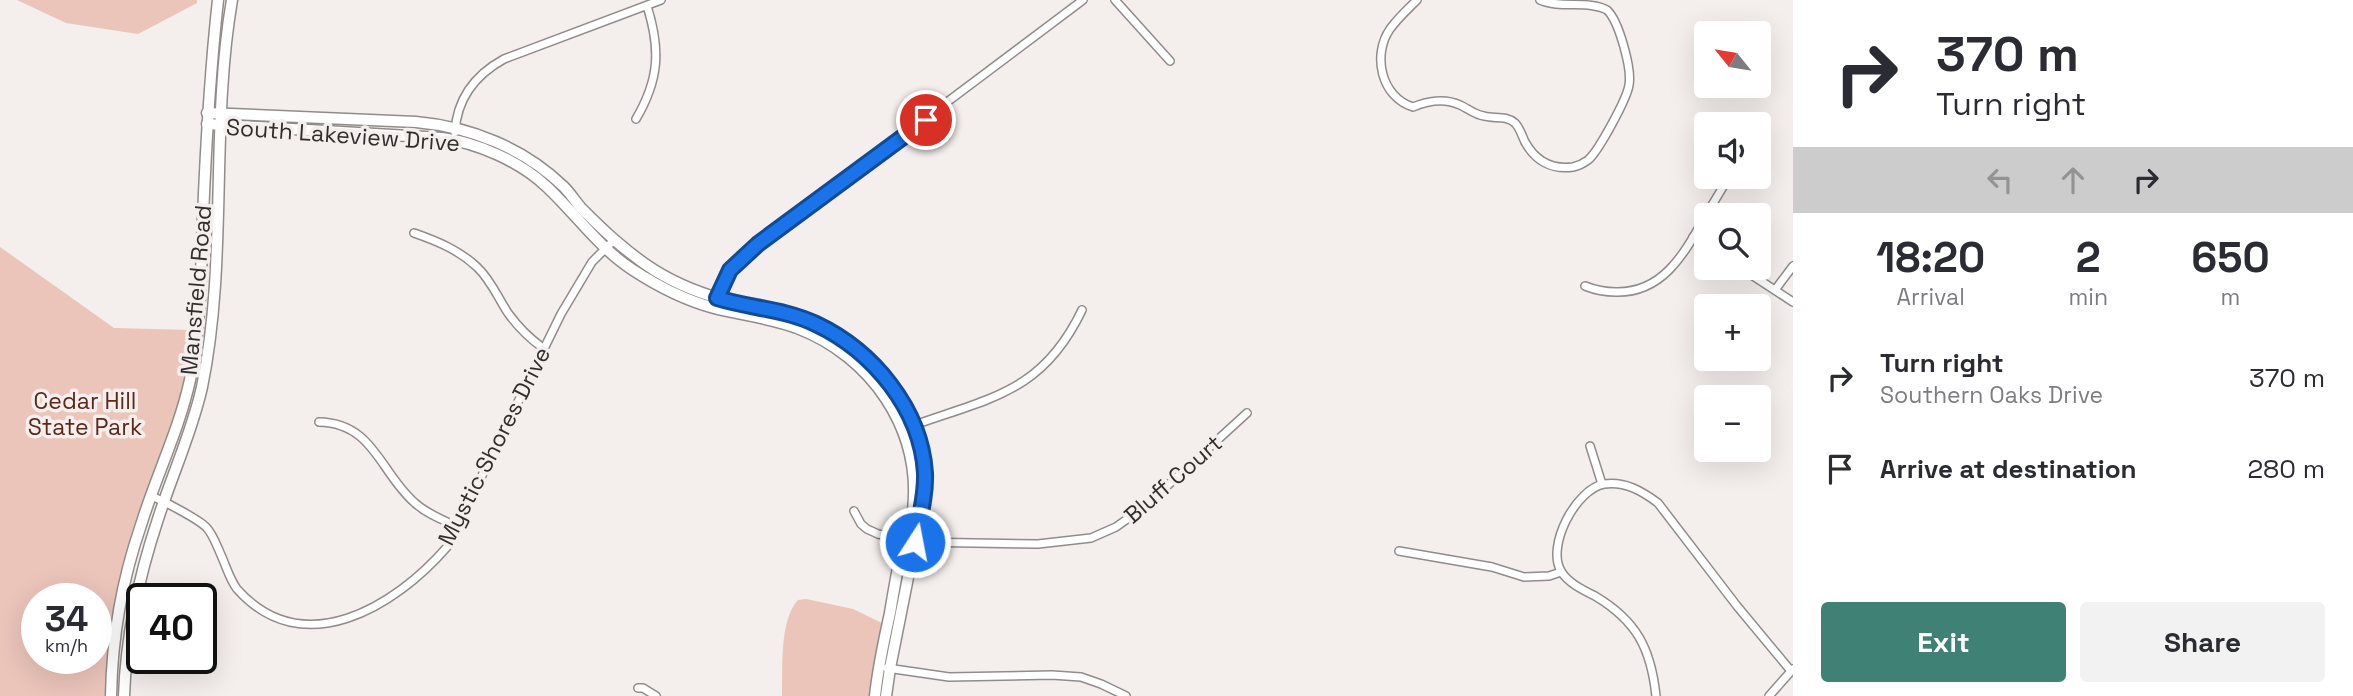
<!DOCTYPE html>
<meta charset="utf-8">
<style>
:root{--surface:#fff;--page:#f2f2f3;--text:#2b2b33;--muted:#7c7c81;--accent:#3f8275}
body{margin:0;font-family:"Space Grotesk",sans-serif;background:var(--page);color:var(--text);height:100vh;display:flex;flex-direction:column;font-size:26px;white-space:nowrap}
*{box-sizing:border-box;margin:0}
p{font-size:23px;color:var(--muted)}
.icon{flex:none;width:38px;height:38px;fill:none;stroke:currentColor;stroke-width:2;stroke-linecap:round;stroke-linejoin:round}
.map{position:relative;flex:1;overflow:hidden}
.panel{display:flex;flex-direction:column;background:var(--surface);width:560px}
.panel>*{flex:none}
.hud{background:#fff;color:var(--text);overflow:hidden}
.needle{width:46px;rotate:300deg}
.controls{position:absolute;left:1694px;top:21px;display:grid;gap:14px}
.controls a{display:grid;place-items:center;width:77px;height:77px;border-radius:7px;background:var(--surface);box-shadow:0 7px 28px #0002;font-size:35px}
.speed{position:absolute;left:21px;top:583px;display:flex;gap:14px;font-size:35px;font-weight:700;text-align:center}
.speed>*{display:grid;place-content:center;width:91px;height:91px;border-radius:50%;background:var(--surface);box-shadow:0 7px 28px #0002;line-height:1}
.speed small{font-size:18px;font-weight:400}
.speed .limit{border:4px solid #111;border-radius:10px;background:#fff;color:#111}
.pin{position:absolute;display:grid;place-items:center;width:60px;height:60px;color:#fff;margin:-30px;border:4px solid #fff;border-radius:50%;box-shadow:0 2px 7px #0007}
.me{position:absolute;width:77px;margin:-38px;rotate:11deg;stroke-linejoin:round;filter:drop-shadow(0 0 5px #0008)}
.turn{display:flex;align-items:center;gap:24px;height:147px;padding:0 28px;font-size:32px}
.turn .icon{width:91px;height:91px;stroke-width:2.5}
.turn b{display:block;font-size:49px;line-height:60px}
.lanes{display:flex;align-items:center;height:66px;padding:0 28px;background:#0003;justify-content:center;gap:35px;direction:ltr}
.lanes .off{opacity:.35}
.eta{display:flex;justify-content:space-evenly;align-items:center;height:119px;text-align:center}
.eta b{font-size:42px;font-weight:700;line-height:49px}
.cta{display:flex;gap:14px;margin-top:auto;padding:14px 28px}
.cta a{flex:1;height:80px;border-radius:7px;background:var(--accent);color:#fff;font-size:28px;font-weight:700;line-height:80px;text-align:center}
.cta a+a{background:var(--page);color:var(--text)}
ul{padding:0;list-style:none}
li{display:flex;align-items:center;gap:21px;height:91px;padding:0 28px}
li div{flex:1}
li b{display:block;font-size:26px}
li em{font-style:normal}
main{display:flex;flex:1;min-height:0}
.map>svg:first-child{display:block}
.green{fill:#ebc4ba;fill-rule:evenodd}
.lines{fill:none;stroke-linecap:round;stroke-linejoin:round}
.street-casing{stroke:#918c8a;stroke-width:10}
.secondary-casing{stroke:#918c8a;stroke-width:13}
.street{stroke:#fff;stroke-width:7}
.secondary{stroke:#fff;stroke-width:10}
.route-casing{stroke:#114b97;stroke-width:18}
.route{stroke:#1a73e8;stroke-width:12}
.labels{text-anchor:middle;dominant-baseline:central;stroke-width:7;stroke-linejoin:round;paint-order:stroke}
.street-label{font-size:23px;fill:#302e2d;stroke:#f4eeec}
.park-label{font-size:23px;fill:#5c281b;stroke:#f4eeec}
</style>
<main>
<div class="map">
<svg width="1793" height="696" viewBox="0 0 1793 696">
<rect width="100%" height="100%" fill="#f4eeec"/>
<g class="green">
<path d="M17 0H197V3L138 34 66 23Z"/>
<path d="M0 247 114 328 191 330 186 393 145 498 119 603 113 696H0ZM37 598H96V658H37Z"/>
<path d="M806 599 853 609 884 624 871 696H782C783 669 779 621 798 600Z"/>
</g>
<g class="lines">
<defs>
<g id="street">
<path d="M1115 0 1170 61"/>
<path d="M1417 0C1408 9 1398 18 1390 29 1372 55 1381 97 1413 107 1427 101 1445 98 1460 105 1467 108 1475 115 1484 116 1494 119 1506 115 1515 123 1520 128 1522 136 1525 142 1535 160 1551 170 1573 167 1578 166 1584 163 1588 160 1598 152 1627 99 1629 85 1632 69 1619 21 1607 10 1589 0 1560 9 1540 0"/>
<path d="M636 119C659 80 661 50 647 6"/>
<path d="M455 132C457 98 475 75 504 59L661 0"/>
<path d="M1706 215 1729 177"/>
<path d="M414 233C437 241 459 250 477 267 491 280 498 298 508 313 518 327 529 338 543 348"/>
<path d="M1693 237 1706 246"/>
<path d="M1741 268 1793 302"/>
<path d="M1585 286C1595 290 1605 292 1616 292 1664 293 1685 252 1706 215"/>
<path d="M1775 290 1793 266"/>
<path d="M717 301C722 276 740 261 758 244L1083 0"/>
<path d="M319 422C374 423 380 473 415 503 427 514 443 520 458 527"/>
<path d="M909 427C988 398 1042 394 1082 310"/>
<path d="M1590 446 1602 484"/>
<path d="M151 496C162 500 198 519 206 527 213 534 217 546 221 555 226 566 230 580 237 589 303 663 395 607 447 547L561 314 592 262 613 241"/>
<path d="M854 511 861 524 867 529 878 534 915 542 1038 544 1091 538 1116 527 1144 507 1247 413"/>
<path d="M1399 551 1492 567 1524 577 1549 576 1561 572"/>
<path d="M887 668 949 677 1052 675 1081 677 1101 684 1126 696"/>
<path d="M638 688H643L656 696"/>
<path d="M1656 696C1651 649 1637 621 1595 596 1583 590 1568 583 1561 571 1546 546 1576 489 1604 484 1625 481 1642 491 1658 503L1737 606 1791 671"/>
<path d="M1769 696 1793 669"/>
</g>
<g id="secondary">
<path d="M207 113 416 122C471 127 524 148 564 187 570 193 575 201 581 208 604 231 626 252 654 270 678 285 704 295 732 302 759 309 789 312 815 323 880 353 926 420 925 492L890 668 886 696"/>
<path d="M207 124 442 138C478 143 519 161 546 186 576 214 599 248 633 270 659 287 685 300 714 308 741 315 771 318 797 328 871 356 922 429 913 510 911 520 906 530 904 540 898 564 894 589 890 613 884 640 878 668 875 696"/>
<path d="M111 696C112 638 122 580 141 525 156 476 179 430 190 380 201 326 201 270 203 216 206 144 210 72 218 0"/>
<path d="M124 696C126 635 139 576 158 519 172 475 192 432 202 387 228 260 210 128 232 0"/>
</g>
</defs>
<use href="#street" class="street-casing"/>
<use href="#secondary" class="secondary-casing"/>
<use href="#street" class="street"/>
<use href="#secondary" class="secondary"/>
</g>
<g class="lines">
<defs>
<path id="route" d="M915 542C919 520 926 496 925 473 921 409 873 351 816 324 785 309 749 308 717 298L730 270 758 244 926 120"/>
</defs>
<use href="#route" class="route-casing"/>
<use href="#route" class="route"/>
</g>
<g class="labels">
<g class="street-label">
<text transform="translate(343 135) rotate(4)">South Lakeview Drive</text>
<text transform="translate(196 290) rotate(-85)">Mansfield Road</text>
<text transform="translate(494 446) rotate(-63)">Mystic Shores Drive</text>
<text transform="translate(1173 479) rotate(-41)">Bluff Court</text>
</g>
<g class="park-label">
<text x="85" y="401">Cedar Hill<tspan x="85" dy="26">State Park</tspan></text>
</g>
</g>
</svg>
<div class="controls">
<a><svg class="needle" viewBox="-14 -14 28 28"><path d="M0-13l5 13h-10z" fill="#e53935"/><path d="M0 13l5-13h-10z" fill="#7c7c81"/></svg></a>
<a><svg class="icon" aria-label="sound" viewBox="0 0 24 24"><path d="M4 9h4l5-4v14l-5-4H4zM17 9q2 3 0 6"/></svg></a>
<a><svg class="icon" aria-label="search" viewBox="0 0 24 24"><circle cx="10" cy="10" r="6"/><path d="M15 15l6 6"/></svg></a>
<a>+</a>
<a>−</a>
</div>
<div class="speed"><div>34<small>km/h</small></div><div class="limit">40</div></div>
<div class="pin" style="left:926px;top:120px;background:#d93025"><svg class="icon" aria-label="arrive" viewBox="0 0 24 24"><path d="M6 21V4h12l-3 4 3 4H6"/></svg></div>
<svg class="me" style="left:915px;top:542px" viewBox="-20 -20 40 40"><circle r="17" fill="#1a73e8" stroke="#fff" stroke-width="3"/><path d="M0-11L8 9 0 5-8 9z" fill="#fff"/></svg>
</div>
<section class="panel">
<div class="hud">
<div class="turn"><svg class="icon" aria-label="right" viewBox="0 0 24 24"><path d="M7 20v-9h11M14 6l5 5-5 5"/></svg><div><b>370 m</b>Turn right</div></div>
<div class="lanes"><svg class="icon off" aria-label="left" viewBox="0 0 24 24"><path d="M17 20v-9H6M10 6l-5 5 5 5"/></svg><svg class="icon off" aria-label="ahead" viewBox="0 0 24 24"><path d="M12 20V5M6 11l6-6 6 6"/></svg><svg class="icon" aria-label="right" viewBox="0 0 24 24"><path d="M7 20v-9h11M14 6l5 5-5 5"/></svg></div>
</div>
<div class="eta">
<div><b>18:20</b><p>Arrival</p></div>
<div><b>2</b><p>min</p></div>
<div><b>650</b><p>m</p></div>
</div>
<ul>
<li><svg class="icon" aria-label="right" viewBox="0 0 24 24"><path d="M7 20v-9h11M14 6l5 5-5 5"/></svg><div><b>Turn right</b><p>Southern Oaks Drive</p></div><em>370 m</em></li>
<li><svg class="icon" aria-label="arrive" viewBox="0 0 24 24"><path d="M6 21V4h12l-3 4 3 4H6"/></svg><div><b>Arrive at destination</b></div><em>280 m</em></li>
</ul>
<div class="cta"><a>Exit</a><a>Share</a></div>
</section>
</main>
